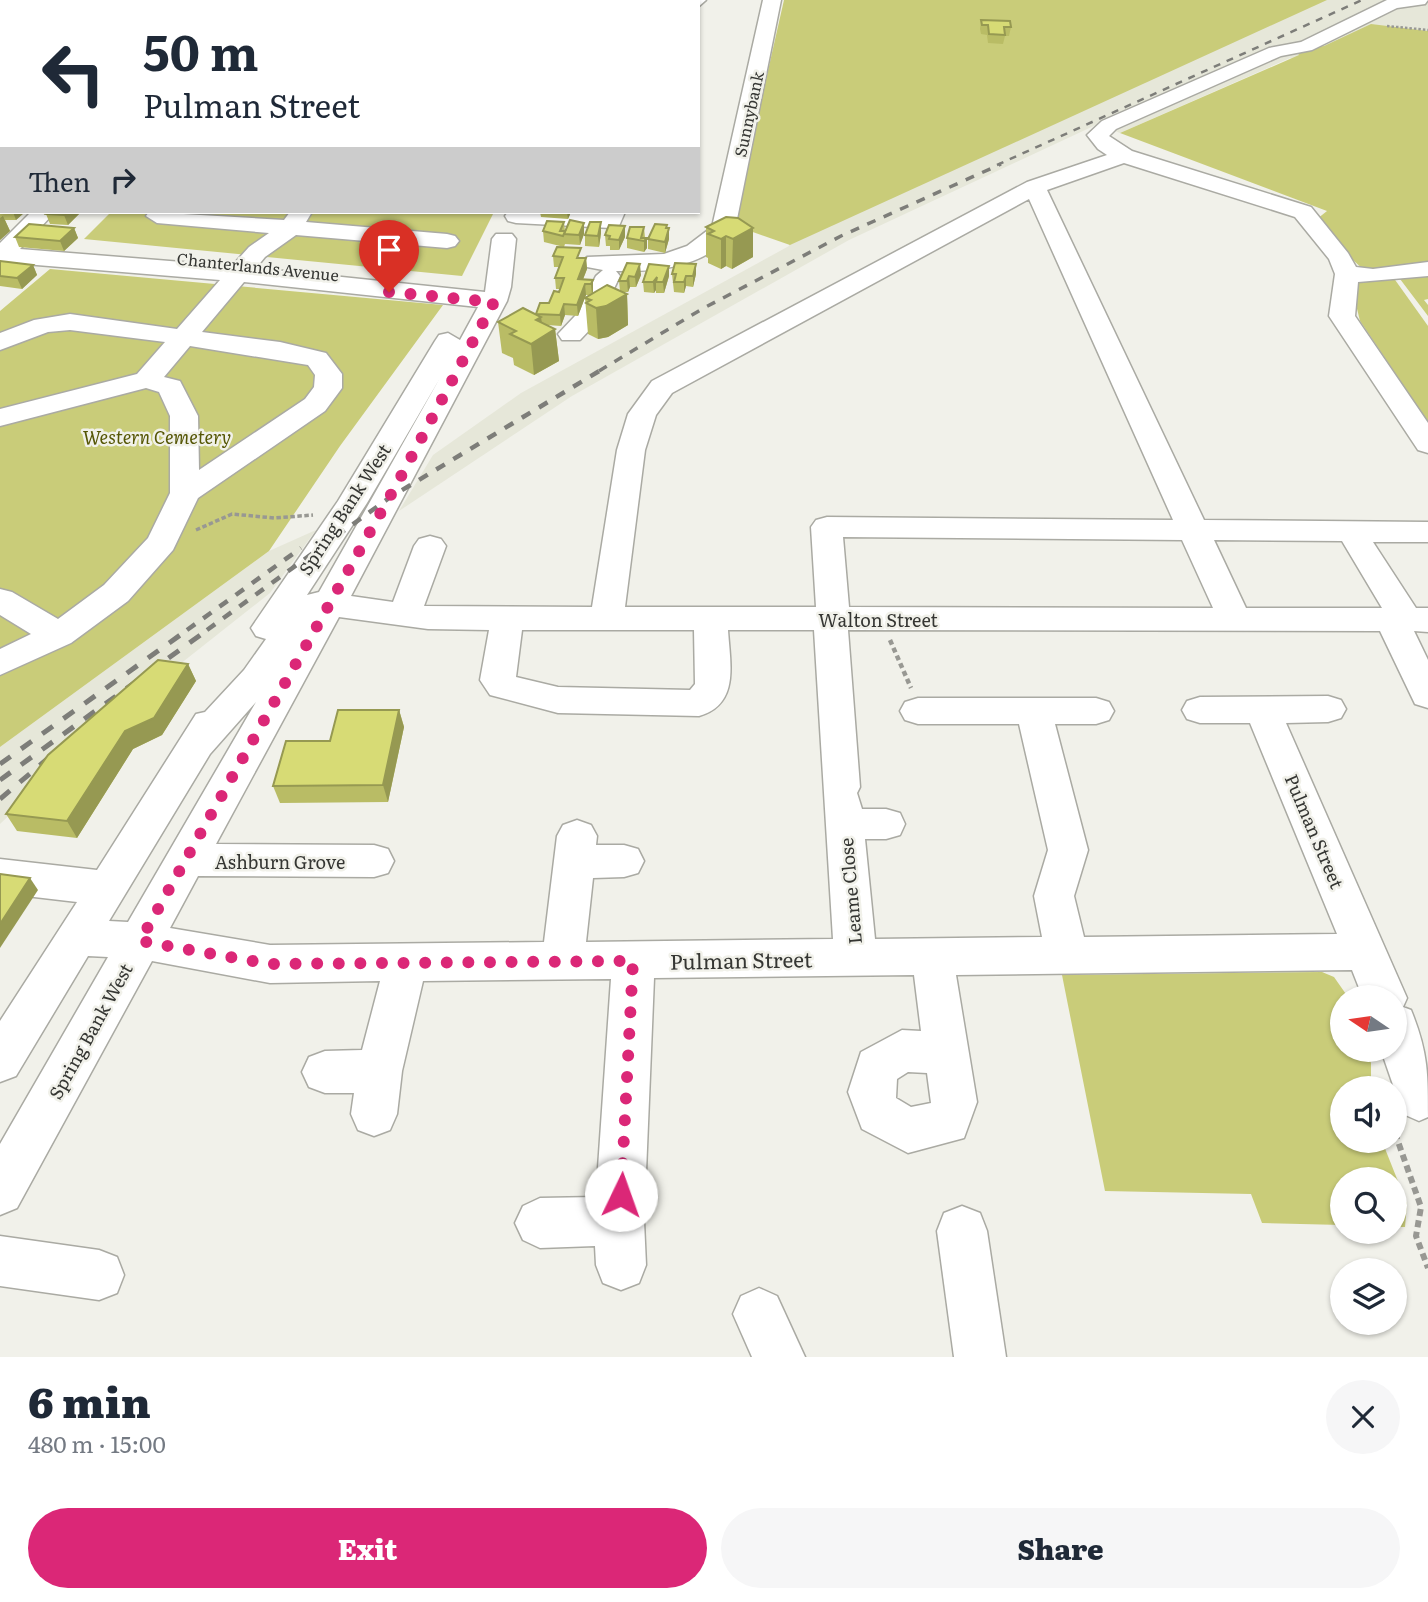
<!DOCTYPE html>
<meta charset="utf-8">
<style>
:root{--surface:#fff;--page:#f6f6f7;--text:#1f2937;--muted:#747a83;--accent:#db2777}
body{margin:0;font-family:Literata,serif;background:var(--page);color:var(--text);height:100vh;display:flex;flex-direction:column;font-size:26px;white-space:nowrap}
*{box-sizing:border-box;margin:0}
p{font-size:23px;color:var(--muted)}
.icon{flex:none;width:38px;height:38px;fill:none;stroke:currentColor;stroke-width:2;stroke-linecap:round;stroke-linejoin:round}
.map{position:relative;height:1357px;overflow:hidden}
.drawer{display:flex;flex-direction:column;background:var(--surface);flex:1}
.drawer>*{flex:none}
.guide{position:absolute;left:0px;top:0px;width:700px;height:214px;box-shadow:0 2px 5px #0004;background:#fff;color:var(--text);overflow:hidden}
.needle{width:46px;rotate:283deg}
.controls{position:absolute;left:1330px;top:985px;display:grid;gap:14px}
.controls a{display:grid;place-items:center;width:77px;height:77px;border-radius:50%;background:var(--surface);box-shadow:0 2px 5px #0004;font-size:35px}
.pin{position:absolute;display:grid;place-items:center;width:60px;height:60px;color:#fff;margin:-72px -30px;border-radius:50% 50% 50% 0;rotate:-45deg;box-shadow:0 0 7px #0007}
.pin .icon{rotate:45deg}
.me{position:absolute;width:77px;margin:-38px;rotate:3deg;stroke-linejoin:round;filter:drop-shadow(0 0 5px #0008)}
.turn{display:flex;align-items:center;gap:24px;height:147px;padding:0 28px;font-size:32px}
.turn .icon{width:91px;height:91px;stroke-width:2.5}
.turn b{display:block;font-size:49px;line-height:60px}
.then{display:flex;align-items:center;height:66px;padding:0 28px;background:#0003;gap:14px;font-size:26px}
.round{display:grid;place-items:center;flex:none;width:74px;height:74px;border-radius:37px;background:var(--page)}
.overview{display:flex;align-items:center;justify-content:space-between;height:119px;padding:0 28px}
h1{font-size:42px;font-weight:800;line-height:52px}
.cta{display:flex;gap:14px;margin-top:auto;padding:14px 28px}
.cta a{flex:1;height:80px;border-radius:42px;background:var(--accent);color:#fff;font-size:28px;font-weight:800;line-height:80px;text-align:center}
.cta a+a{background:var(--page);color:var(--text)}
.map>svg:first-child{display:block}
.built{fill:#e6e7d9}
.green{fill:#c9cc79}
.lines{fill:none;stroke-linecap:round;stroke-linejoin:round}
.minor-casing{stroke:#aaaaa3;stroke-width:3}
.path-far3{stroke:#989893;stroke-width:2.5;stroke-dasharray:2.5 2;stroke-linecap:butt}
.path-far2{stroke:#989893;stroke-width:3.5;stroke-dasharray:4.5 2.5;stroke-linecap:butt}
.path-far1{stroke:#989893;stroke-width:4.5;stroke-dasharray:5 3.5;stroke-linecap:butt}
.path{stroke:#989893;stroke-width:6;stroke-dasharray:7 4.5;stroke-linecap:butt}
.minor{fill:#fff;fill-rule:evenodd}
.rail-far3{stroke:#7d7d79;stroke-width:2.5;stroke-dasharray:7 7;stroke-linecap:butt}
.rail-far2{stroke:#7d7d79;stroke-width:3.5;stroke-dasharray:9 9;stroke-linecap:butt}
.rail-far1{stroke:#7d7d79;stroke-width:4.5;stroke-dasharray:10 10;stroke-linecap:butt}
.rail{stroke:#7d7d79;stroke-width:5;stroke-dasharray:13 13;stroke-linecap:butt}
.wall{fill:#b9bc65}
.shaded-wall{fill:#969952}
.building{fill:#d7db75;stroke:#969952;stroke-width:2}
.route{stroke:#db2777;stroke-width:12;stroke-dasharray:0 21.6}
.labels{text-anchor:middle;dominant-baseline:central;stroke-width:5;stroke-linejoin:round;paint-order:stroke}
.far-street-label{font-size:16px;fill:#353633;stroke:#f1f1ea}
.park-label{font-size:18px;font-style:italic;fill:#555605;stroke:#f1f1ea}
.street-label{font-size:18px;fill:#353633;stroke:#f1f1ea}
.near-street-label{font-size:21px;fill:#353633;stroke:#f1f1ea}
</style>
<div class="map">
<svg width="1428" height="1357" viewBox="0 0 1428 1357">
<rect width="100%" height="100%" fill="#f1f1ea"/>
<g class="built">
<path d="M784 0H1428V103L1290 58 1120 133 1098 124 849 240 572 396 399 511 433 455 521 393 789 246Z"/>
<path d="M316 530 270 593 103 725 0 824V747L269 551Z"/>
</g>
<g class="green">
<path d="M301 0H610L300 2Z"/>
<path d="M784 0H1327L790 245 733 225Z"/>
<path d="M1371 24 1428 31V263L1364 270 1312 223 1327 211 1120 133 1299 55 1295 50 1324 46Z"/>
<path d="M111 212H494L462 276 84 239Z"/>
<path d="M50 269 443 305 340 446 269 551 0 747V311Z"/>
<path d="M1428 271V299L1424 300 1428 305V316L1397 275Z"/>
<path d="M1393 277 1428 326V422L1360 321 1350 280Z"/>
<path d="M1322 972 1334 977 1348 997 1342 998V1050H1366L1371 1063V1088H1342V1141H1382L1407 1204 1405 1227H1395V1180H1342V1225L1262 1223 1251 1194 1105 1191 1062 975Z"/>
</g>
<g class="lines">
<defs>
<g id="minor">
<path d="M244 0H262L243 2Z"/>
<path d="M373 0H391L373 2Z"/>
<path d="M621 0H639L621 2Z"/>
<path d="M688 0H706L698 7V2Z"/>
<path d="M763 0H781L735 229C709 267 658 272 616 271L620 276 599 320 580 340H562L558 334 575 316 596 276 603 270 587 267 583 262 587 257 664 254 687 246 712 227Z"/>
<path d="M1387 0H1428L1425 4 1397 8 1312 50 1281 56 1116 129 1109 136 1132 151 1311 207 1348 253 1356 267 1373 269 1428 262V276L1358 282 1355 316 1428 423V453L1418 450 1329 316 1335 274 1329 259 1295 217 1124 163 1047 190 1204 520 1428 522V542H1373L1416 608H1428V632L1414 631 1428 660V708L1415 704 1380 631 848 630 860 787 857 793 862 809H886L900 813 905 824 900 835 886 839H865L875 939 1042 937 1034 896 1048 850 1019 724H918L905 720 900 711 905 702 918 698H1096L1109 702 1114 711 1109 720 1096 724H1055L1088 850 1074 896 1084 937 1337 934 1250 723H1200L1187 719 1182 710 1187 701 1200 697 1328 696 1341 700 1346 709 1341 718 1328 722 1286 723 1407 998 1403 1007 1411 1010C1428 1052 1428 1073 1428 1117L1419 1121 1403 1114 1381 1050H1395V998H1363L1352 970 956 975 977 1102 964 1138 908 1153 862 1129 848 1092 861 1052 902 1030 921 1031 914 975 654 978 644 1221 646 1265 639 1283 621 1290 603 1283 596 1265 595 1246 540 1248 523 1240 515 1223 523 1206 540 1198 596 1197 611 979 423 981 402 1071 397 1114 390 1130 374 1136 358 1130 351 1114 354 1093H325L309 1087 302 1072 309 1057 325 1051 362 1050 380 981 270 983 152 961 17 1208 0 1215V1144L108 957 88 956 16 1076 0 1082V1021L77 902 0 893V859L97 870 196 714 205 712 244 670 266 639 256 636 251 628 338 501 435 341 439 335 448 333 460 340 478 307 244 282 202 332 280 342 326 353 342 374V388L325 411 198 498 173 550 128 601 71 643 0 675V649L31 634 0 615V589L12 592 58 619 104 585 148 538 170 493V416L159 392 146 388 0 426V409L137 374 165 342 70 330 48 332 0 350V333L34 320 70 314 177 329 220 280 0 262V243L31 212H55L20 249 232 266 249 247 269 233 157 223 146 216 149 212 284 220 290 212H312L306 222 447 234 455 236 459 241 455 246 447 248 296 235 265 257 256 268 485 292 492 239 496 234H512L516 239 511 287 507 301 351 596 393 602 414 546 419 539 430 536 441 539 446 546 424 606 592 607 617 450 628 414 652 381 1027 182 1107 155 1098 149 1087 135 1102 121 1269 48 1301 42ZM1029 199 1173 520 827 517 816 520 811 527 816 607H625L645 450 656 415 672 393ZM190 346 308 365 315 375 314 387 305 399 199 470 198 416 180 381 164 377ZM440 378 319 592 307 595 367 503ZM843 537 1182 540 1213 608 849 607ZM1214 540 1342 541 1382 608H1246ZM339 617 428 629 489 630 480 680 490 695 558 713 699 716C740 704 730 664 728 630H814L833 939 586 942 593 878 624 877 638 873 644 861 638 849 624 845H596L597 836 591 825 577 820 563 825 557 836 544 942 270 945 170 928 198 876 374 877 388 873 394 861 388 849 374 845 216 844ZM522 630H694L695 684 690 690 558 687 516 677ZM256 702 128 922 109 921 210 754ZM908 1072 927 1073 931 1103 911 1107 896 1098 897 1079Z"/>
<rect x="0" y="4" width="2" height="10"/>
<path d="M0 136H2L0 150Z"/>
<path d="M508 212H625L619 226 611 228 516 223 508 221 505 216Z"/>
<path d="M962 1206 980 1213 987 1231 1006 1357H954L937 1231 944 1213Z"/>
<path d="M0 1236 99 1250 117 1257 124 1275 117 1293 99 1300 0 1286Z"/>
<path d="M759 1288 777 1296 805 1357H752L733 1314 741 1296Z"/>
</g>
</defs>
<use href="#minor" class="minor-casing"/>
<path class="path-far3" d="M1387 26 1428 30"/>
<path class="path-far2" d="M196 530 232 514 274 518 313 515"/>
<path class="path-far1" d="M890 640 911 688"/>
<path class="path" d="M1395 1133 1421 1207 1416 1236 1428 1268"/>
<use href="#minor" class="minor"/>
<path class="rail-far3" d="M997 165 1362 0"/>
<path class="rail-far2" d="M599 371 702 309 841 236 1001 164"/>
<g class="rail-far1">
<path d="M187 630 301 548"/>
<path d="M207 630 389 498 601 370"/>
</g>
<g class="rail">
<path d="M0 764 190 628"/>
<path d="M0 780 210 628"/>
<path d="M0 799 59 749"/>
</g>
</g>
<g class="wall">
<path d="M981 20 1011 27 1009 36H1005L1003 44 988 43 987 35 981 34 980 29Z"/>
<path d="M2 198V212H25L16 220H5L10 231 0 240V199Z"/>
<path d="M48 212H81L68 225 50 224 46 214Z"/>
<path d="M540 212H571L568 219 541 217Z"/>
<path d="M564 222 565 231 584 234 580 245 565 244 564 247 544 242 543 231Z"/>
<path d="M601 222V233L599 247 585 246V235Z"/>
<path d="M644 227 645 238H647V248L644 252 627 248V238Z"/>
<path d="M706 227 753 228V257L732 269 726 266 721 269 708 263V258L706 257Z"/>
<path d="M74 228 78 238 64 251 19 247 15 237Z"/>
<path d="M667 228H669V239L665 253 648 249V239Z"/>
<path d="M605 235 625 237 619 250H610V246H606Z"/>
<path d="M553 256 586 258 587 269 583 279 593 280V293L620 291 619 281 627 263 641 275 636 287H630L628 292H622L627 294 628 325 608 337 598 339 588 334 585 298 589 295H586L578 316 565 315 561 326 547 325 555 329 559 361 534 375 514 365 513 358 502 353 498 322 536 314 549 303 560 289H556L555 278 559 267H554Z"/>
<path d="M0 261 33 265 37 275 22 289 0 286Z"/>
<path d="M696 264V274L693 287 686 286 684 293 674 292 672 274Z"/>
<path d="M669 266V276L664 293H656V290L654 293 644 292 643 282Z"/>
<path d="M188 664 196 681 162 735 133 749 77 838 17 831 6 814Z"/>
<path d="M399 710 404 727 388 802 280 803 273 786 330 741Z"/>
</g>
<g class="shaded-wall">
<path d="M180 0H192L191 2H178Z"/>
<path d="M228 0H238L237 2H226Z"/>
<path d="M273 0H283L282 2H271Z"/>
<path d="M2 49V61L0 62V50Z"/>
<path d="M2 82V95L0 96V84Z"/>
<path d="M2 162V176L0 178V163Z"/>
<path d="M13 212H25L16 220Z"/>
<path d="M67 212H81L68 225 64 215Z"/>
<path d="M567 212H571L568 219Z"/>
<path d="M3 216 10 231 0 240V218Z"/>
<path d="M601 222V233L599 247 598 236Z"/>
<path d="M584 223V234L580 245 579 235Z"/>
<path d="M667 225V234L669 228V239L665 253V242Z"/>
<path d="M625 226V237L619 250V240Z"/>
<path d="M74 228 78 238 64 251 60 241Z"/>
<path d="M753 228V257L732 269 733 239Z"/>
<path d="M726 236V266L721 269V239Z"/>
<path d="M647 238V248L644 252V241Z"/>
<path d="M586 258 587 269 579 290 578 279Z"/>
<path d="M640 264 641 275 636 287 635 277Z"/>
<path d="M696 264V274L693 287V276Z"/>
<path d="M33 265 37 275 22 289 17 278Z"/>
<path d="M669 266V276L664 293 663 282Z"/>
<path d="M629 276 630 287 628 292 627 281Z"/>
<path d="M686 276V286L684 293V282Z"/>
<path d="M657 277 656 282V290L654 293 653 282Z"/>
<path d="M593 280V291L592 295 591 284Z"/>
<path d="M585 284 586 295 578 316 577 305Z"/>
<path d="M627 294 628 325 608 337 598 339 596 308Z"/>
<path d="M564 304 565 315 561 326 560 315Z"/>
<path d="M541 317 544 336 555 329 559 361 534 375 531 344 536 320Z"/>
<path d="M188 664 196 681 162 735 133 749 77 838 67 821 125 731Z"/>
<path d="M399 710 404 727 388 802 383 785Z"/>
<path d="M30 878 38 890 0 948V924Z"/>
</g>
<g class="building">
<path d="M163 0H180L178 2H161Z"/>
<path d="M210 0H228L226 2H208Z"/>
<path d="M256 0H273L271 2H254Z"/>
<path d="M650 0H670L669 2H649Z"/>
<path d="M981 20 1010 21 1011 27H1004L1005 35 989 34 988 25H982Z"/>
<path d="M2 94V113L0 114V95Z"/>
<path d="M1 143H2V162L0 163Z"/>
<path d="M2 198V209H0V199Z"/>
<path d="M48 212H67L64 215 46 214Z"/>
<path d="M726 217 738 218 753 228 733 239 726 236 721 239 708 234 714 231 706 227Z"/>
<path d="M570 220 584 223 579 235 564 234Z"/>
<path d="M547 221 564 222 560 231H565L563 236 543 231Z"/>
<path d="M590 222H601L598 236 585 235Z"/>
<path d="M29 224 74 228 60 241 15 237Z"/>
<path d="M655 224 667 225 666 228H669L665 242 648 239Z"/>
<path d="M609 225 625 226 619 240 609 239 610 236 605 235Z"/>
<path d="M630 227H644L641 238H647L644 241 627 238Z"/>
<path d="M557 247 581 248 577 258H586L578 279 593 280 591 284H585L577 305 564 304 560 315 536 314 540 303H549L554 291 559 292 564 278H555L563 257 553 256Z"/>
<path d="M0 261 33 265 17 278 0 276Z"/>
<path d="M627 263 640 264 635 277 629 276 627 281H619Z"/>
<path d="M675 263 696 264 693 276H686L684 282H674L676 274H672Z"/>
<path d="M649 264 669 266 663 282H656L657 277 653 282H643Z"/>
<path d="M607 285 627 294 606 306 596 308 586 303 591 300 585 298Z"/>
<path d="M523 308 541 317 536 320 555 329 531 344 510 334 516 331 498 322Z"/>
<path d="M158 660 188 664 154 718 125 731 67 821 6 814 48 755Z"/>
<path d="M338 710H399L383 785 273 786 286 741H330Z"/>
<path d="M0 874 30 878 0 924Z"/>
</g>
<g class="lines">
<path class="route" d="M389 292 494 302 398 482 140 941 270 964 633 961 621 1195"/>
</g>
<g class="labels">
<g class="far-street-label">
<text transform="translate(748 114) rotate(-78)">Sunnybank</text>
<text transform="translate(258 266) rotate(6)">Chanterlands Avenue</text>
</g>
<g class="park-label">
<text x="157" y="436">Western Cemetery</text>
</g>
<g class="street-label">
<text transform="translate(344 509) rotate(-57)">Spring Bank West</text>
<text x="878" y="619">Walton Street</text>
<text transform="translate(1315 831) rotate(67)">Pulman Street</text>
<text x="280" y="861">Ashburn Grove</text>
<text transform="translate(850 891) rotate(-95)">Leame Close</text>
<text transform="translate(90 1031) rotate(-61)">Spring Bank West</text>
</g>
<g class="near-street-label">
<text transform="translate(741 959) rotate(-1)">Pulman Street</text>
</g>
</g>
</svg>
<div class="controls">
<a><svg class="needle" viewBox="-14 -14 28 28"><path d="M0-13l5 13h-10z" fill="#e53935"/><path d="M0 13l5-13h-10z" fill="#747a83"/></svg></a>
<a><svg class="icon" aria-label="sound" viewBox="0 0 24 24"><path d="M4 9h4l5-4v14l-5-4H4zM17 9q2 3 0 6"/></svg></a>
<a><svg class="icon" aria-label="search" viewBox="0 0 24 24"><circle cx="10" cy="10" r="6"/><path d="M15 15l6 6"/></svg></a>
<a><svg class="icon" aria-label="layers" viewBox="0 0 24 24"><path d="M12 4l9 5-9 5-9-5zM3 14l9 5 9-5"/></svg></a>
</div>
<div class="pin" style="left:389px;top:292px;background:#d93025"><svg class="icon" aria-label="arrive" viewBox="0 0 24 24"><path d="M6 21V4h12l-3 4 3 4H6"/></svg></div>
<svg class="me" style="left:621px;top:1195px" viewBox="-20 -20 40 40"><circle r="19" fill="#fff"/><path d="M0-13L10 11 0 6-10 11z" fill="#db2777"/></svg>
<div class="guide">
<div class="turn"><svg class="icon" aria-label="left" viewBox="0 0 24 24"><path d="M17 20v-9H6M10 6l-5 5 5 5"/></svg><div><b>50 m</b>Pulman Street</div></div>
<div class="then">Then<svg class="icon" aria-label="right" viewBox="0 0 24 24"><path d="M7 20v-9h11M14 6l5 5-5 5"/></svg></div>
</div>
</div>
<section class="drawer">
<div class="overview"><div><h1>6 min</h1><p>480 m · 15:00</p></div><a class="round"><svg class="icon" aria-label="close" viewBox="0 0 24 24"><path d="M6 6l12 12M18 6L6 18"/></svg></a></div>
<div class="cta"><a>Exit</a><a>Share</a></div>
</section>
